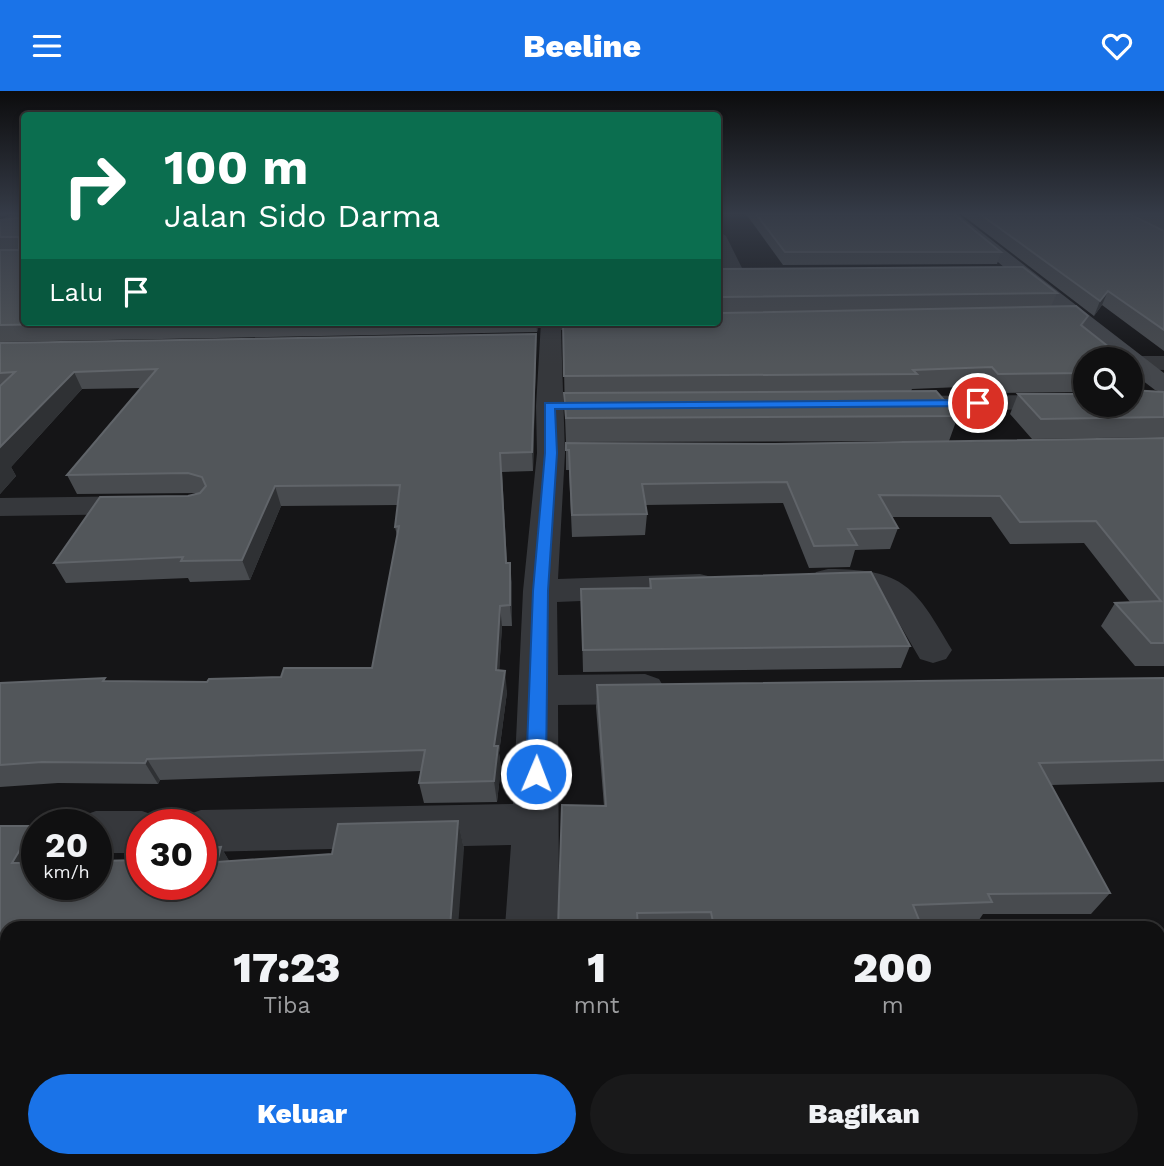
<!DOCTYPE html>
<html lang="id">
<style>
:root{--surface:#101011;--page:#19191a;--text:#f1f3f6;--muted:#9c9d9f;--line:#303031;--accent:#1a73e8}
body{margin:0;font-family:"Work Sans",sans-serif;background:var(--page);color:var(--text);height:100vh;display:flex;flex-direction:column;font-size:26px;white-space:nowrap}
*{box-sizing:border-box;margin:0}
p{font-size:23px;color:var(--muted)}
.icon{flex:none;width:38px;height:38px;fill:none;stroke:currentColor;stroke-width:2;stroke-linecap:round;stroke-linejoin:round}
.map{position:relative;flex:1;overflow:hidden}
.side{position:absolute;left:0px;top:830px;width:1166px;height:247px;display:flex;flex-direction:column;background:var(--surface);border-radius:21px 21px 0 0;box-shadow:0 4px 10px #0003,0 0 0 2px var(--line)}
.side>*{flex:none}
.hud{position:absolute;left:21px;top:21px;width:700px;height:214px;border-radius:7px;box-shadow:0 4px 10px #0003,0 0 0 2px var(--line);background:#0b6e4f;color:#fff;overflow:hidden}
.tools{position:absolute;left:1073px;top:256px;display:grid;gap:14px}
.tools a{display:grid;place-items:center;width:70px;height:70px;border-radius:50%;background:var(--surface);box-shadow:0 4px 10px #0003,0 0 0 2px var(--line);font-size:35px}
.speed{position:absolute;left:21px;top:718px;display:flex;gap:14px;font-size:35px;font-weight:700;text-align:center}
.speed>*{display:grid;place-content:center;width:91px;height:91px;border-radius:50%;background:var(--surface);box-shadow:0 4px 10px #0003,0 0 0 2px var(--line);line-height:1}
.speed small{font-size:18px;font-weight:400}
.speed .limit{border:10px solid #d22;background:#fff;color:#111}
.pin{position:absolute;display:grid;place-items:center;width:60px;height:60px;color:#fff;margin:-30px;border:4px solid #fff;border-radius:50%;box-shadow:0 2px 7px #0007}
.me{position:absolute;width:77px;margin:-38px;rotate:1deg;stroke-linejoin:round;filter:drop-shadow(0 0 5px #0008)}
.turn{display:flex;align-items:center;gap:24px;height:147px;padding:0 28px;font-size:32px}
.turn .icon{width:91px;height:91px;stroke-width:2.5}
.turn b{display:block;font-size:49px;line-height:60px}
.then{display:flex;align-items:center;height:66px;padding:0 28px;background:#0003;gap:14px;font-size:26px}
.eta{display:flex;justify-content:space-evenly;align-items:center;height:119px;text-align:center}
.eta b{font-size:42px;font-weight:800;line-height:49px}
.primary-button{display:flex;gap:14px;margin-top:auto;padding:14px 28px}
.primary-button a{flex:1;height:80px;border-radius:42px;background:var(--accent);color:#fff;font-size:28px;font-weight:800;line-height:80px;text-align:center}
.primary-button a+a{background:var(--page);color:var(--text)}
header{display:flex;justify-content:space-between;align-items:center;height:91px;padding:0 28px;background:var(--accent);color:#fff;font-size:32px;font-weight:800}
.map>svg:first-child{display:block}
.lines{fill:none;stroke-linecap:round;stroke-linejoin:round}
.street{fill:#36383c;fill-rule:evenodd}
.secondary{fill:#44474c;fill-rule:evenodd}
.wall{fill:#484b4f}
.shaded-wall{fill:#2f3134}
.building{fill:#52565a;stroke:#606469;stroke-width:2}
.route{fill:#1a73e8;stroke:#114b97;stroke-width:2}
</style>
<header><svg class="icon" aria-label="menu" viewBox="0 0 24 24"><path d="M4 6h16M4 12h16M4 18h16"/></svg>Beeline<svg class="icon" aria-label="heart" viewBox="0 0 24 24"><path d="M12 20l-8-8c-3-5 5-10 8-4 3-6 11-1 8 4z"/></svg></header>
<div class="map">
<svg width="1164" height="1075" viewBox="0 0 1164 1075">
<rect width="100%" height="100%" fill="#151517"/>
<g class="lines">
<g class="street">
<path d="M718 140 726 145 745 183 743 187 736 189C718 184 717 155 718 140Z"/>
<path d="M541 231H708L704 235 697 237 561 239 565 362 558 488 700 483 712 486 717 494 712 502 700 505 557 511 558 584 645 583 659 588 665 598 659 608 645 613 558 614 559 811 557 836H505L511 754 201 761V733H181L184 725 201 719 513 713 523 500 537 362 536 315Z"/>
<path d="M1136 265H1164V279L1130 278V268H1127Z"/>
<path d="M1085 304V313H1097L1094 317 897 321 888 318 884 313 888 308 897 305Z"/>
<path d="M142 405 153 408 157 414 153 420 142 423 0 425V407Z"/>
<path d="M828 478C905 478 915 496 952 559L946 568 933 572 920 568 896 527 882 510 867 502 816 497 811 489 816 481Z"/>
<path d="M96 720H142L159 726 162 733H142V762H96V733H76L79 726Z"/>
<rect x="499" y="1069" width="64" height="6"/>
</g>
<g class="secondary">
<path d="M13 123H24V129L0 141V129Z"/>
<path d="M940 123H958L1164 282V302L1155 299 1130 280V268H1115Z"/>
</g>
</g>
<g class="wall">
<path d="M746 123H954L1001 161 997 173 783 174Z"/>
<path d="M961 123H1130L1164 140V260L1102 214 1094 225Z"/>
<path d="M1133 123H1164V140Z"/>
<path d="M20 127 24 231H540L537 241 0 251V129Z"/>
<path d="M718 178 1057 202 1051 216 1088 225 1083 236 1085 268V301L991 302 985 295 912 298 911 300 958 325 949 350 566 351 565 326 563 231H718Z"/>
<path d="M0 252 536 260 533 380 502 381 507 472 512 493V535H502L499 580 507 601 499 662 501 676 497 711 424 712 419 692 421 680 160 689 158 693 58 692 0 696V592L106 590 207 591 281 586 372 577 397 445 395 436 398 414 281 415 250 489 190 491 188 487 66 492 54 472 188 405 198 402 77 403 67 384 141 297 82 298 11 376 16 385 0 403Z"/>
<path d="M1130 273 1142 282 1133 299 1164 326V346L1032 348 1010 323 1018 303 1130 313Z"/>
<path d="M1164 347V575H1135L1101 535 1115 512 1130 511 1084 452 1010 453 991 426H891L898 437 890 458 855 459 850 476 809 477 783 412 645 414 647 423 645 444 572 446 569 379H566V359L775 353Z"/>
<path d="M650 488 910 555 901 577 583 581 581 498 649 497Z"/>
<path d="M1164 587V691L1051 694 1110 802 1091 823H983L977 832 916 834 914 836H558L604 715 596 616 597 594Z"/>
<path d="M458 730 464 758 7 836V942L0 936V735H34L37 739V793H142L221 756 229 770 332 763Z"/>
<path d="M751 1069H1158L1164 1075H752Z"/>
</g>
<g class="shaded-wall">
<path d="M0 123H9L0 127Z"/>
<path d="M1108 200 1102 214 1094 225 1100 210Z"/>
<path d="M536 231H540L537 241Z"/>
<path d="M536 243V260L533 380 532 361Z"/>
<path d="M74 281 82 298 11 376 16 385 0 403V356Z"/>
<path d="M275 395 281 415 250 489 242 469Z"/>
<path d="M510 472 512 493V535L510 514Z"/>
<path d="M500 515 502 535 498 600 496 579Z"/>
<path d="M505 580 507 601 499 662 501 676 497 711 494 690V655Z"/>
<path d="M147 668 160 689 158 693 145 672Z"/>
<path d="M458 730 464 758 458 836H450Z"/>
<path d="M34 735 37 739V793L12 772Z"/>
<path d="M221 756 237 783 217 771Z"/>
<rect x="458" y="1069" width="8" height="6"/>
</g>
<g class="building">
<path d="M20 123H24V231H189L0 234V159H19V146H0V129L20 127Z"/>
<path d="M756 123H954L1001 161H785Z"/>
<path d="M980 123H1130L1164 140V239L1108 200 1100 210Z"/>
<path d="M1023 176 1057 202 720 206 718 212V178Z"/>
<path d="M1076 215 1088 225 1081 234 1124 268H1085V282L998 283 992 276 913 279 917 283 564 285 563 231H718V221L720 222Z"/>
<path d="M536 243 532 361 500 362 506 472H510V514L500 515 496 579 505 580 494 655H498L494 690 419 692 425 659 147 668 145 672 42 671 0 674V592L105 587 103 590 207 591 209 588 281 586 284 577H372L399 435 395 436 400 394 275 395 242 469 181 470 183 466 54 472 100 406 188 405 200 402 206 395 202 386 188 382 67 384 157 278 74 281 0 356V295L15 281 0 282V252Z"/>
<path d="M1130 273 1142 282 1138 283 1137 291H1130Z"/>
<path d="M1130 299 1164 301V326L1041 328 1018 303H1085V313H1130Z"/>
<path d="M936 300 958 325 566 327 564 302Z"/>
<path d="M1164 347V552H1151L1115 512 1161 510 1096 430 1020 431 1000 405 879 404 898 437 848 438 857 454 814 455 787 391 642 393 647 423 572 424 569 359H566V352L775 353Z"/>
<path d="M871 481 910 555 583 559 581 498 651 497 650 488Z"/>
<path d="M1164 587V669L1039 672 1110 802 988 803 992 811 913 814 919 829 816 834V836H714L711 821 637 822 638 836H558L562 714 606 715 597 594Z"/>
<path d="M458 730 450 836H7V927H0V902L4 895H0V735H34L12 772H37V793H96V770L142 769V793H201V758L221 756 217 771 332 763 338 733Z"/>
<path d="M1164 878V1075H763L762 1069H1158V879Z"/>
<path d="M0 1057H7V1069H458V1075H0Z"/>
</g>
<linearGradient id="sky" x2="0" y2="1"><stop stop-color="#0c0c0d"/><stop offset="0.45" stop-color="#353b47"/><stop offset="1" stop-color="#353b47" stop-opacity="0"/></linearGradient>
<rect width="1164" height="273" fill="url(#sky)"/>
<path class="route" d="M978 309 983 312 982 315 555 318 557 362 548 500 546 683 543 689 536 691 529 689 526 683 533 500 545 362V312Z"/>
</svg>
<div class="tools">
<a><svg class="icon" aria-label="search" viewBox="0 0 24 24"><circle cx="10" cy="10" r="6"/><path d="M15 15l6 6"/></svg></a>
</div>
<div class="speed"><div>20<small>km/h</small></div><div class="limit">30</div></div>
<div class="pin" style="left:978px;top:312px;background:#d93025"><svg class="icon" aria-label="arrive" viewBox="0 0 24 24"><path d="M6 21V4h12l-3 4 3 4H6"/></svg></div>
<svg class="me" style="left:536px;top:683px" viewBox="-20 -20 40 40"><circle r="17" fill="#1a73e8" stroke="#fff" stroke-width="3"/><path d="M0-11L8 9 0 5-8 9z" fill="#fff"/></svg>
<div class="hud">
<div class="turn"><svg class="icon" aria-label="right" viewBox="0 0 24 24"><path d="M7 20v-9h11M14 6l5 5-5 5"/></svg><div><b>100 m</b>Jalan Sido Darma</div></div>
<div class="then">Lalu<svg class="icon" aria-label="arrive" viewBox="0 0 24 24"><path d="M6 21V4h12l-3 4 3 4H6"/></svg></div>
</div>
<section class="side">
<div class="eta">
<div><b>17:23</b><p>Tiba</p></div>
<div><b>1</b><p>mnt</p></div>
<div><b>200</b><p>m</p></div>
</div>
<div class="primary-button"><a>Keluar</a><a>Bagikan</a></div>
</section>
</div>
